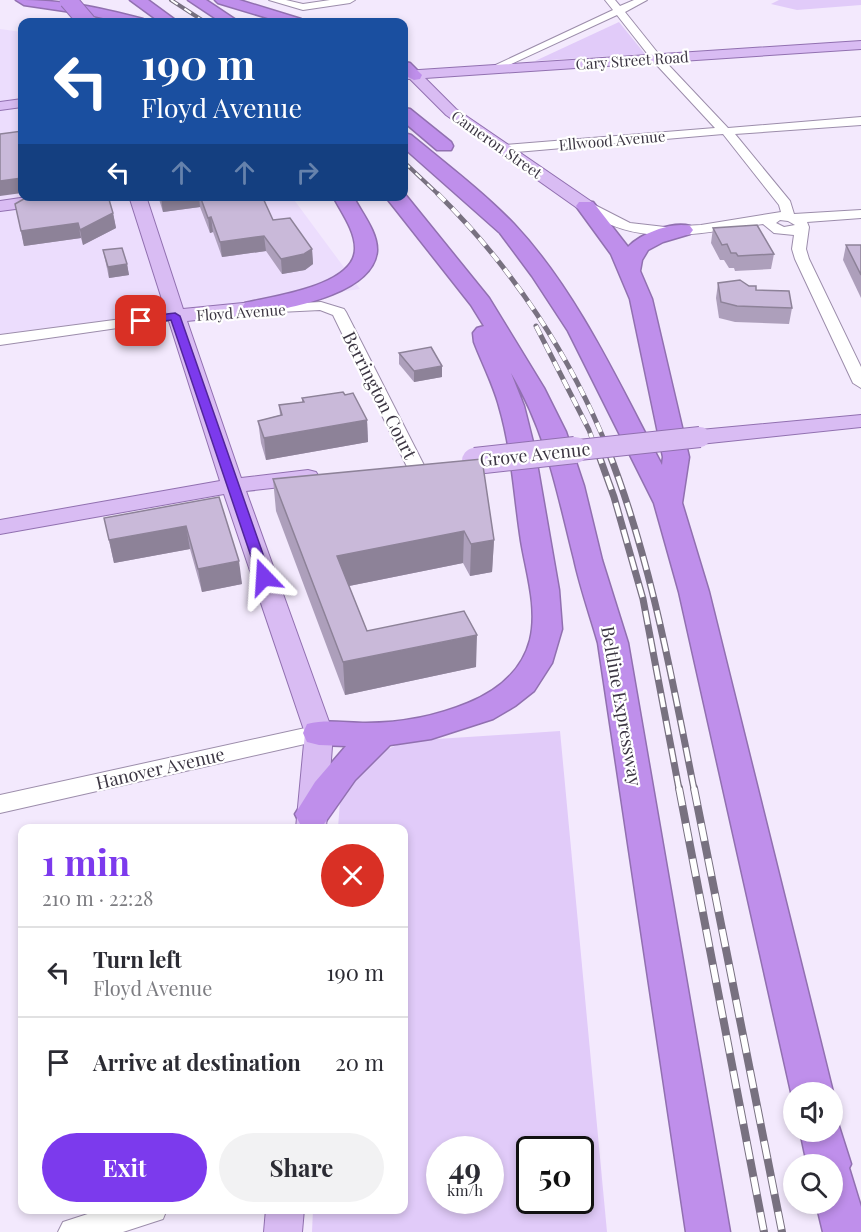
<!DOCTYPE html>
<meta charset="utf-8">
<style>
:root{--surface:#fff;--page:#f2f2f3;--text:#2b2b33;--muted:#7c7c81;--line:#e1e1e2;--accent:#7c3aed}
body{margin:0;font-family:"Playfair Display",serif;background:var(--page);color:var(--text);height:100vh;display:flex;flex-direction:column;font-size:22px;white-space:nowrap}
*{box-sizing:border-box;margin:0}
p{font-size:20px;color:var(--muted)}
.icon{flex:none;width:33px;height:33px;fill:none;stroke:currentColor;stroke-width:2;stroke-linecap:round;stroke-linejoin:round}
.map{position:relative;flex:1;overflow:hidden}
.drawer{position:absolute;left:18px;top:824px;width:390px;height:390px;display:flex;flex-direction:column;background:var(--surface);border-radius:12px;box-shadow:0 3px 9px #0003}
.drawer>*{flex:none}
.hud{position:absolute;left:18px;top:18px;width:390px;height:183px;border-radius:12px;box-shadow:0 3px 9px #0003;background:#1a4fa0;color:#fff;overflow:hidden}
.controls{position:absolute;left:783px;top:1082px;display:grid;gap:12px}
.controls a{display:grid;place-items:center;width:60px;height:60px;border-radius:50%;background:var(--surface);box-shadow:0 3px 9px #0003;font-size:30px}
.speed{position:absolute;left:426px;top:1136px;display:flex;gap:12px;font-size:30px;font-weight:700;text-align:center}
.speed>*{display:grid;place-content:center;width:78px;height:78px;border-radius:50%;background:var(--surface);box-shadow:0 3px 9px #0003;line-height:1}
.speed small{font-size:15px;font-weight:400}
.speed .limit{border:3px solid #111;border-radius:9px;background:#fff;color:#111}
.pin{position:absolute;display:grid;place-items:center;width:51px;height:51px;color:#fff;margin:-26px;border-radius:12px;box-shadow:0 3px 9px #0006}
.me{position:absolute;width:66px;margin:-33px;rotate:340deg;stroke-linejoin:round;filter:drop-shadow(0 0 4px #0008)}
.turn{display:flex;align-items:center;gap:21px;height:126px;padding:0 24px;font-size:27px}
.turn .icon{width:78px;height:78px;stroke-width:2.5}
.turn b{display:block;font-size:42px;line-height:51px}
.lanes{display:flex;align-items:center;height:57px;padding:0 24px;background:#0003;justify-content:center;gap:30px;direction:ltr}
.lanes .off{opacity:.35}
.round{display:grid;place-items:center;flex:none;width:63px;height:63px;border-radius:32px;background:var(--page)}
.head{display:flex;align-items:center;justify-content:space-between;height:102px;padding:0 24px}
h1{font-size:36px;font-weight:700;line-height:45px;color:var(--accent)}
.cta{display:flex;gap:12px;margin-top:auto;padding:12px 24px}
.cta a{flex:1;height:69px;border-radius:36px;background:var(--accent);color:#fff;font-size:24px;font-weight:700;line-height:69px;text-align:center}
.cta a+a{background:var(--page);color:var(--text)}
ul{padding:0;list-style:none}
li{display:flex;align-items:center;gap:18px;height:90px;padding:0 24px;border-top:2px solid var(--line)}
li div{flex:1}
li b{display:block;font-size:22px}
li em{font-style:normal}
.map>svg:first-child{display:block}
.built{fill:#ecddfd}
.green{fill:#e1cbf9;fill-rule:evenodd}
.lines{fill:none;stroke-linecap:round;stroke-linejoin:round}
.minor-casing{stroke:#9c8dab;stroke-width:2}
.major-casing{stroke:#9170b0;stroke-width:2}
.highway-casing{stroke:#9170b0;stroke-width:3}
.minor{fill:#fff;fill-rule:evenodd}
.major{fill:#d9bcf3;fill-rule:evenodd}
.highway{fill:#bf8feb;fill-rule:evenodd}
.rail-far3-casing{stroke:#787180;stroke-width:4}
.rail-far2-casing{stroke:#787180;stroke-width:5}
.rail-far1-casing{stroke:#787180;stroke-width:7}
.rail-casing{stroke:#787180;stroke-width:8}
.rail-far3{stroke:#fff;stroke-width:2;stroke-dasharray:8;stroke-linecap:butt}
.rail-far2{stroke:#fff;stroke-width:4;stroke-dasharray:10;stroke-linecap:butt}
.rail-far1{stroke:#fff;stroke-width:4.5;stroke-dasharray:14;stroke-linecap:butt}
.rail{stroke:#fff;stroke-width:6;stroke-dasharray:18;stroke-linecap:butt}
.major-bridge-far1-casing{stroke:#9170b0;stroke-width:22;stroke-linecap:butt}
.major-bridge-casing{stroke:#9170b0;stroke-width:28;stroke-linecap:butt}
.highway-bridge-casing{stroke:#9170b0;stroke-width:19;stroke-linecap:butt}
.major-bridge-far1{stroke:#d9bcf3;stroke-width:20}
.major-bridge{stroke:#d9bcf3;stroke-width:26}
.highway-bridge{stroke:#bf8feb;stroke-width:17}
.wall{fill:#ad9fbb}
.shaded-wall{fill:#8d8298}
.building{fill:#c9b9d9;stroke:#8d8298;stroke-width:1.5}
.route{fill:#7c3aed;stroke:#51269a;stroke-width:1.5}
.labels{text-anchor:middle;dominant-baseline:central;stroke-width:4.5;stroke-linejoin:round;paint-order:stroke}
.far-street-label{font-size:15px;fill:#3c3643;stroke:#fff}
.street-label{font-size:18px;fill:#3c3643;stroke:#fff}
</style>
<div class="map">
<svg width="861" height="1232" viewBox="0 0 861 1232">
<rect width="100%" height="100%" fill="#f3e9fd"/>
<path class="built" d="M0 29 22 32V196L292 197 360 289 0 339Z"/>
<g class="green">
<path d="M779 0H861V5L797 10 771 4Z"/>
<path d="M619 22 645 54 535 61Z"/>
<path d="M560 731 607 1232H312L313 1209H404V828H338L340 801 355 777 381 752 406 741ZM440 1149H490V1200H440ZM530 1149H580V1200H530Z"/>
</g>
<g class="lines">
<defs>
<g id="minor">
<path d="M269 0H286L303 4 330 0H355L350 3 303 10Z"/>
<path d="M605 0H615L620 6 634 0H647L625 12 661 57 728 128 861 117V125L735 134 790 201 794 214 861 210V218L807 222 809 227 806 249 809 259 861 367V388L853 383 795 259 792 249 794 235 774 233 763 224C709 232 649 247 599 219 592 215 584 212 579 206L586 202 591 203 630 223 665 227 701 225 781 212 779 205 723 134 504 153 498 149 504 145 715 128 653 61 617 15 494 72 490 73 485 70 613 10ZM780 220 788 221 795 225 784 227 776 223Z"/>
<path d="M321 302 344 309 346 312 430 477 427 481H415L412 477 333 315 320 310 259 313 252 309 259 305Z"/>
<path d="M175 312 180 313 182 316 180 319 0 345V335Z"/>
<path d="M319 725 327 727 330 733 327 739 0 813V795Z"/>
<path d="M103 1209H167L163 1219 123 1232H58L63 1222Z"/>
</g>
<g id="major">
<path d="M861 41V49L425 78 456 109 592 202 595 206 592 210H580L446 115 410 79H404V71Z"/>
<path d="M22 99V107L0 110V102Z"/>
<path d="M34 196H85L77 201 0 211V201Z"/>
<path d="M129 196H146L183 309 253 302 260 304 263 308 260 312 253 314 187 321 241 478 308 470 316 472 319 477 316 482 308 484 246 491 333 733 326 828H296L305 733 224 494 0 534V520L220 481Z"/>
<path d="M861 415V427L700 444 692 442 689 437 692 432 700 430Z"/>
<path d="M266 1209H304L302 1232H264Z"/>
</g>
<g id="highway">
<path d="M16 0C64 0 97 7 143 19L146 22H121L85 14 24 5Z"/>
<path d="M130 0H148L178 22H160Z"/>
<path d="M188 0H206L239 22H221Z"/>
<path d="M215 0H239L301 19 304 22H281L218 3Z"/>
<path d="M404 62 410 63 422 75 420 79 414 80 404 75Z"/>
<path d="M404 108 410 109 451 142 453 146 451 150H437L404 122Z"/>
<path d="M404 133 411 135C445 163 483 192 514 224 577 291 619 384 662 465L663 457 630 299 611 254 576 206 579 202H593L628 247C640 234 672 221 690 226L693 230 690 234 663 242 648 250 642 260 640 271 652 299 689 457 682 503 709 592 833 1092 832 1093 794 1092V1097L791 1092 679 592 654 503 568 331 532 276 500 233 404 148Z"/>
<path d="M404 193 489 298 544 388 566 432 584 486 602 560 628 643 730 1232H686L598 643C590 615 580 587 574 559 557 492 547 434 511 373L524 406 534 446 559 590 562 629 552 663 534 691 515 706 493 719 431 739 390 745 355 780 324 824 312 828 300 824 295 814 315 782 346 746 319 745 307 742 303 733 307 724C327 719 346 723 366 723 400 723 437 716 468 703 497 691 522 671 530 640 538 608 526 572 521 541 514 496 512 450 499 406 493 384 482 363 474 342L473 333 477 328 484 326 471 305 385 196H404Z"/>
<path d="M333 196H353C361 212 378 232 377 251 373 295 287 308 253 315L245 313 242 308 245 303C273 296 356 286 355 248 355 230 341 212 333 196Z"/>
<path d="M832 1115 836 1117 851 1164 849 1168 861 1207V1232H823L816 1203H832V1164H807L800 1131H832Z"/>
</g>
</defs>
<use href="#minor" class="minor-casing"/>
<use href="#major" class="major-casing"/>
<use href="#highway" class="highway-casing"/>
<use href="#minor" class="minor"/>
<use href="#major" class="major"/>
<use href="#highway" class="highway"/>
<defs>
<g id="rail-far3">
<path d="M171 0 205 22"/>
<path d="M404 162 440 196"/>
</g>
<g id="rail-far2">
<path d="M438 194C512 267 571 356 609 452"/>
<path d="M536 326 589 430 597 452"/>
</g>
<g id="rail-far1">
<path d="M597 450 614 497 643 599 679 789"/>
<path d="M608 450C651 560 671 674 694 789"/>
</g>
<g id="rail">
<path d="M679 788 764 1232"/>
<path d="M694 788 782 1232"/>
</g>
</defs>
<use href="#rail-far3" class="rail-far3-casing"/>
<use href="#rail-far2" class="rail-far2-casing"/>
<use href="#rail-far1" class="rail-far1-casing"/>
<use href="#rail" class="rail-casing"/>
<use href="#rail-far3" class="rail-far3"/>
<use href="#rail-far2" class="rail-far2"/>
<use href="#rail-far1" class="rail-far1"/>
<use href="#rail" class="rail"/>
<defs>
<path id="major-bridge-far1" d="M560 452 700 437"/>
<path id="major-bridge" d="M475 461 575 450"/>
<path id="highway-bridge" d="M68 0 87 22"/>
</defs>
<use href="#major-bridge-far1" class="major-bridge-far1-casing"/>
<use href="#major-bridge" class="major-bridge-casing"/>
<use href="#highway-bridge" class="highway-bridge-casing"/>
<use href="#major-bridge-far1" class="major-bridge-far1"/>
<use href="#major-bridge" class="major-bridge"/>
<use href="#highway-bridge" class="highway-bridge"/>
</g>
<g class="wall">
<path d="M158 196H262L273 220 312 249 313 264 305 270 282 274 266 251 222 257 213 232 210 233 200 207 163 212Z"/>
<path d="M15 204 113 213 116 228 83 245 81 238 24 246Z"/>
<path d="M713 228 774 254 771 269 735 271 734 268H729L724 260H720L711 243Z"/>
<path d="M846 245H861V298L843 260Z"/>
<path d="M103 250 127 264 129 275 109 278Z"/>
<path d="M718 283 756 290 792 308 789 324 735 322 719 318 716 298Z"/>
<path d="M399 353 442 377 414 382 399 364Z"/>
<path d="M345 395 367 420 368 442 266 460 261 443 258 421 280 415 279 405 302 402V398Z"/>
<path d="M482 459 494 540 492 572 470 576 463 563 349 586 367 631 476 667 345 695 276 511 273 479Z"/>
<path d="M219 497 242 584 202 592 190 549 114 563 104 518Z"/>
</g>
<g class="shaded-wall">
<path d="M22 178V193L0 196V181Z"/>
<path d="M169 196H199L200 207 163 212 161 197Z"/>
<path d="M113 213 116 228 83 245 80 230Z"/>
<path d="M211 217 213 232 210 233 208 218Z"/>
<path d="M78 223 81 238 24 246 21 231Z"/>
<path d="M264 236 266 251 222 257 220 242Z"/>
<path d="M312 249 313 264 305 270 282 274 281 259Z"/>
<path d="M127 264 129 275 109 278 108 267Z"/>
<path d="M442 366V377L414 382V371Z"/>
<path d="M367 420 368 442 266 460 264 438Z"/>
<path d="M186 526 190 549 114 563 109 540Z"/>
<path d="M464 531 463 563 339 588 337 556Z"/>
<path d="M494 540 492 572 470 576 471 544Z"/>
<path d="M239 561 242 584 202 592 198 569Z"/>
<path d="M477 635 476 667 345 695 343 662Z"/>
</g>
<g class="building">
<path d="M22 131V178L0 181V134Z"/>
<path d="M29 196H108L113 213 80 230 78 223 21 231 15 204Z"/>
<path d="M200 196H262L273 220 290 218 312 249 304 254 281 259 264 236 220 242 211 217 208 218Z"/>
<path d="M757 225 774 254 738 256 736 253H731L727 244 722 245 713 228Z"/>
<path d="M846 245H861V275Z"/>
<path d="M122 248 127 264 108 267 103 250Z"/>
<path d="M740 280 749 286H756V290L789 291 792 308 737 306 721 302 718 283Z"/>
<path d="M431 347 442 366 414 371 399 353Z"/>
<path d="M343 392 345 395 353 393 367 420 264 438 258 421 282 415 279 405 304 402 302 398Z"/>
<path d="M482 459 494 540 471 544 464 531 337 556 367 631 464 611 477 635 343 662 273 479Z"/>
<path d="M219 497 239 561 198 569 186 526 109 540 104 518Z"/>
</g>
<path class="route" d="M175 313 180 316 271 577 269 580H260L258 577 171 320 141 324 136 321 141 317Z"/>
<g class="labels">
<g class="far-street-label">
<text transform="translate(632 60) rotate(-4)">Cary Street Road</text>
<text transform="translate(612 140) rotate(-5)">Ellwood Avenue</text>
<text transform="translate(497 144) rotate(35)">Cameron Street</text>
<text transform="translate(241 312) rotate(-4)">Floyd Avenue</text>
</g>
<g class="street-label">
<text transform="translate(380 395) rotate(63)">Berrington Court</text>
<text transform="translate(535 454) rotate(-6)">Grove Avenue</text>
<text transform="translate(622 706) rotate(80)">Beltline Expressway</text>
<text transform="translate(160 768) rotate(-13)">Hanover Avenue</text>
</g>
</g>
</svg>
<div class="controls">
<a><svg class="icon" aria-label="sound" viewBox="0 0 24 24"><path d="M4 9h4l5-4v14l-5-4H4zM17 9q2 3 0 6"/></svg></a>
<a><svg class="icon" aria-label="search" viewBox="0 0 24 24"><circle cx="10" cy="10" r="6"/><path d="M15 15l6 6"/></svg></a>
</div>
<div class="speed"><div>49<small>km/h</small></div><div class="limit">50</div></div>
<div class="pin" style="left:141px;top:321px;background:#d93025"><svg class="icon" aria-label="arrive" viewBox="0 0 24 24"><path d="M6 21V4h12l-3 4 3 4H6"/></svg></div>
<svg class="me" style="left:264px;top:577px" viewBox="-20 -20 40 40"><path d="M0-17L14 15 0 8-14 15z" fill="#7c3aed" stroke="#fff" stroke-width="4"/></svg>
<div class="hud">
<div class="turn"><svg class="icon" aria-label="left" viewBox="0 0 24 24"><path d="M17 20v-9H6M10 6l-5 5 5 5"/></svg><div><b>190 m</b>Floyd Avenue</div></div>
<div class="lanes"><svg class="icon" aria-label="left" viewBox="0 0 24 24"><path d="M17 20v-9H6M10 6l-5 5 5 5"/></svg><svg class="icon off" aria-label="ahead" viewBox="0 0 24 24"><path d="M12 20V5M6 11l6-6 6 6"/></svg><svg class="icon off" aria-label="ahead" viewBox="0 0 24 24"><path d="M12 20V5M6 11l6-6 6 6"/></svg><svg class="icon off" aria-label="right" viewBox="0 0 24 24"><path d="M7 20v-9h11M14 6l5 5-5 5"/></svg></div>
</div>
<section class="drawer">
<div class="head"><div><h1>1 min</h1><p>210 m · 22:28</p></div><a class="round" style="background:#d93025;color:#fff"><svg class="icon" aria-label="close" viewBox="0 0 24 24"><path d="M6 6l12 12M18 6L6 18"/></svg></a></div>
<ul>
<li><svg class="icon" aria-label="left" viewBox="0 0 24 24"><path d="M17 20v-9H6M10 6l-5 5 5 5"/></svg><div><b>Turn left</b><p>Floyd Avenue</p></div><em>190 m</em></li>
<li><svg class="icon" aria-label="arrive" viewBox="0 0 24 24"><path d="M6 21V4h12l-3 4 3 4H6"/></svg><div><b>Arrive at destination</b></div><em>20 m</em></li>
</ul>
<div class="cta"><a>Exit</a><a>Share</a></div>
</section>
</div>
